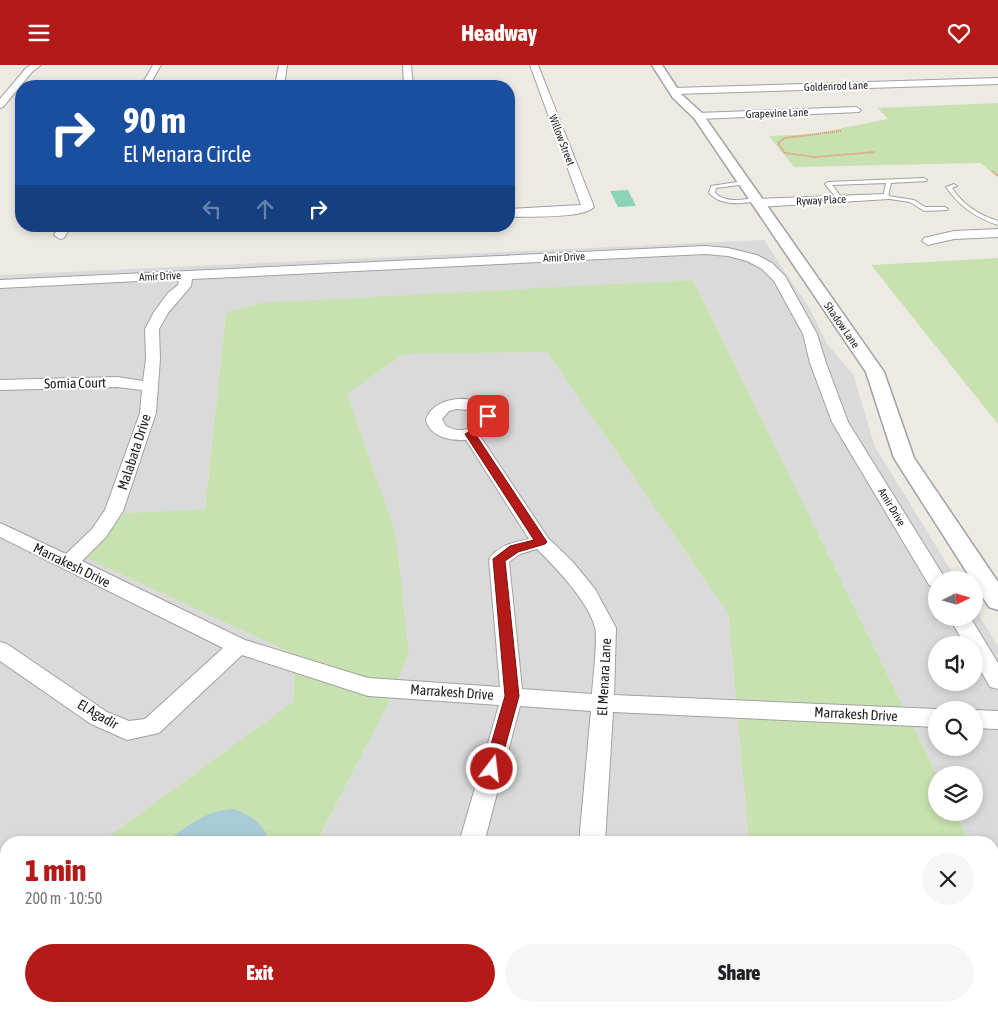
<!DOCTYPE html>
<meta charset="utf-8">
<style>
:root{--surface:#fff;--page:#f6f6f6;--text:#202124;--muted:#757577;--accent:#b41a17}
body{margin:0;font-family:"Asap Condensed",sans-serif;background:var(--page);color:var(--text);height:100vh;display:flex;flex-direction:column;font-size:19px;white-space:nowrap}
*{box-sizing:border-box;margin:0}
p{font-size:16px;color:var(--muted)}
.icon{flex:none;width:28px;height:28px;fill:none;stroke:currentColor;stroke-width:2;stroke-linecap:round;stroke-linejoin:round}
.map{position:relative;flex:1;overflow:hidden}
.side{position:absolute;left:0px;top:771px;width:999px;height:176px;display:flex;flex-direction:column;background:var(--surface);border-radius:20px 20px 0 0;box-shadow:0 2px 8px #0003}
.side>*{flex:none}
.top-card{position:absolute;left:15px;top:15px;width:500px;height:152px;border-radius:20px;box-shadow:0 2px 8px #0003;background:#1a4fa0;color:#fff;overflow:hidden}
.needle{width:32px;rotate:85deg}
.tools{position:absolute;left:928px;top:506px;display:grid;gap:10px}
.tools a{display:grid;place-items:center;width:55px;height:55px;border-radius:50%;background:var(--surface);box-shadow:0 2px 8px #0003;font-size:25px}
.pin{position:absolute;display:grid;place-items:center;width:42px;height:42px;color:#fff;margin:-21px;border-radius:10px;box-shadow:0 2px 8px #0006}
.me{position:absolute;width:55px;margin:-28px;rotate:15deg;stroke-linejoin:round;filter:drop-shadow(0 0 4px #0008)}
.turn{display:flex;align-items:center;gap:18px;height:105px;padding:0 25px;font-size:22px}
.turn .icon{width:65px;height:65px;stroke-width:2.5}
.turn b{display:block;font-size:35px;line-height:42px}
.lanes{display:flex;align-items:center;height:48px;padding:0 25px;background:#0003;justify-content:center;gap:25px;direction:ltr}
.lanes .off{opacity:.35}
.round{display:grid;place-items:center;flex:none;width:52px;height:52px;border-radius:26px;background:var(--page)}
.overview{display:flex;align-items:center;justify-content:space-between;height:85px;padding:0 25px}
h1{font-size:30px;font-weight:800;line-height:38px;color:var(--accent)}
.action{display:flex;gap:10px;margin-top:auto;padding:10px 25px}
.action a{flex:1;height:58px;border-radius:30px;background:var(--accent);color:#fff;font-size:20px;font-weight:800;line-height:58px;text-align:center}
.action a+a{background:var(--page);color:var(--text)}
header{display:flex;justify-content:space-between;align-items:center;height:65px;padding:0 25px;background:var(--accent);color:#fff;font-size:22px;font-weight:800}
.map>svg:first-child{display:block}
.residential{fill:#dbdada;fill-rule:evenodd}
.grass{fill:#c7e2b0}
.pitch{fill:#8bd4b9}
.water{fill:#a9cbd6}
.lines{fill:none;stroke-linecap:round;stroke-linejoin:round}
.service-casing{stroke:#a1a1a1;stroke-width:2}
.minor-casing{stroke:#a1a1a1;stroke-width:2}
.tertiary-casing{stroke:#a1a1a1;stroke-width:3}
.path{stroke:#ea8779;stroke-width:2;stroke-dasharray:1 1;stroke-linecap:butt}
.service{fill:#fff;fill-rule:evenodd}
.minor{fill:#fff;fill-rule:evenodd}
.tertiary{fill:#fff;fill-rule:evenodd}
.route{fill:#b41a17;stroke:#75110f}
.labels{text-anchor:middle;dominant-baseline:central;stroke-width:4;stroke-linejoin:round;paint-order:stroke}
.far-street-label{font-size:11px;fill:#1d1d1d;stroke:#fff}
.street-label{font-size:14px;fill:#1d1d1d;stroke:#fff}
</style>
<header><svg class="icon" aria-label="menu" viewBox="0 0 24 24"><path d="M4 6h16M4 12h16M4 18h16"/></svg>Headway<svg class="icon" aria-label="heart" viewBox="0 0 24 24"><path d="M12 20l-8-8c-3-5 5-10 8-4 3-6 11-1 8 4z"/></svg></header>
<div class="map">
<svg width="998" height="947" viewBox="0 0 998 947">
<rect width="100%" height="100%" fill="#edeae4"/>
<g class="residential">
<path d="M764 175 811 246 827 279 853 309 875 382 957 515H936V552H974V542L998 581V834L993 823 992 778 970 777 955 748H974V710H937L693 215 226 248 205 444 125 448 83 491 293 589 294 636 108 772 87 777 6 778V801L0 803V210ZM936 580H974V618H936ZM936 645H974V682H936Z"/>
<path d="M547 287 728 548 749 777 317 778 388 639 409 588 396 469 347 329 404 289Z"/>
<path d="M239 941H733L726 947H237Z"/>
</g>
<g class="grass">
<path d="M998 38V112L980 98 794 102 769 71 812 69 888 54 878 43Z"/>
<path d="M998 193V359L871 200Z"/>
<path d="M693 215 937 710 936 748H955L970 777H749L728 548 547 287 404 289 347 329 396 469 409 588 388 639 317 777H87L108 772 294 636 293 589 82 491 125 448 205 444 226 248 260 238Z"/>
<path d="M6 801V941H239L237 947H0V803Z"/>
<path d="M993 823 998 834V947H726L733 941H992Z"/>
</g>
<path class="pitch" d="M628 125 636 141 618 142 610 126Z"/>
<g class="water">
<path d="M234 744C254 752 262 758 270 777H165C189 760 204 746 234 744Z"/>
<path d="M6 841V941H31L25 947H0V842Z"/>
</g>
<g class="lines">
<defs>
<g id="service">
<path d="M924 113 927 115 926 116 891 118 888 131 914 135 925 142H945L948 144 947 145 924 146 910 137 883 133 886 118 832 120 843 134 840 136 838 135 825 119 828 117Z"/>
<path d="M744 116 747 118 746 119 716 123 715 128C725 138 742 135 755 133L758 135 757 136C741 139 721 141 709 128L711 121Z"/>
<path d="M954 119 957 121 952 123C963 140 979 150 998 156V160C976 153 959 141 946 122Z"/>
</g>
<g id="minor">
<path d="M31 0H41L32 7 3 42 0 43V34L26 3Z"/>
<path d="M153 0H161L149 21H141Z"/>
<path d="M279 0H287L284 21H275Z"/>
<path d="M403 0H411L413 21H404Z"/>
<path d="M530 0H538L594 142C583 154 526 151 509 152V144L581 140Z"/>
<path d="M998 13V19L674 29 669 26 674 23Z"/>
<path d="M856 42 861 45 859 47 698 54 693 51 698 48Z"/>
<path d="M885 129 889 130 891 132 889 134 757 142 751 138 757 134Z"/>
<path d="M59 161H71L64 173 60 174 54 170Z"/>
<path d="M249 161H261L258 166H250Z"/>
<path d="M998 164V172L954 174 928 180 922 176 924 173 954 166Z"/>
<path d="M705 181 728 183 757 190 772 198 785 211 817 269 826 298 848 357 946 515H936V522L929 520 832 357 810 298 803 269 774 216 762 204 747 196 728 191 705 189 192 214 191 221 168 248 159 264 160 294 156 348 123 446 106 472 82 496 245 575 368 613 500 622 489 494C498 480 515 477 529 474L466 375C451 376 430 372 426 355 432 332 471 328 488 342 491 344 493 349 495 352L491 362 480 371 548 473 572 496 595 524 616 563 614 630 936 644 939 645H936V662L613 647 605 778H579L591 646 520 641 484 778H459L499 640 368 631 242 590 159 668 127 675 91 659 0 596V577L7 579 107 647 129 656 145 654 223 583 0 472V458L66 489 92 464 105 445 140 348 142 325 117 322 0 325V315L117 312 143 316 146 294 145 264 154 247 168 228 178 220 179 214 0 223V215ZM457 344C465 345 475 344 479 352L478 357C469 367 456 367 446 361L442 354 449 346ZM537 484C557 504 587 535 595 562 598 572 593 615 592 629L522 624 509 497 520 489Z"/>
<path d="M949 552H970L998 598V624L990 622 974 594V580H965Z"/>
<path d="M974 645 998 646V664L974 663Z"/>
<path d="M412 941H440L438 947H410Z"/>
</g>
<path id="tertiary" d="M652 0H662L681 29 702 48 884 307 914 393 998 517V545L989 542 894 393 866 307 694 53 673 33Z"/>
</defs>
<use href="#service" class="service-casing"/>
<use href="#minor" class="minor-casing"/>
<use href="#tertiary" class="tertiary-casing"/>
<g class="path">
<path d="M841 66 785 73 778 78 785 88 815 92 875 87"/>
<path d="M992 106 998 111"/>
</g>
<use href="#service" class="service"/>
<use href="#minor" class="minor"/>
<use href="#tertiary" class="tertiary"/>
</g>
<path class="route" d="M488 348 493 351C493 362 485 365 476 370L547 477 545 479 518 487 505 496 519 631 499 704 497 709 492 710 487 709 484 704 505 631 493 494 510 481 534 475 465 369 481 360 483 351Z"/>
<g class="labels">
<g class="far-street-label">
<text transform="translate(836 21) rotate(-2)">Goldenrod Lane</text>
<text transform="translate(777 48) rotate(-2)">Grapevine Lane</text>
<text transform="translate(562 75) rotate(69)">Willow Street</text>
<text transform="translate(821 135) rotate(-3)">Ryway Place</text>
<text transform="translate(564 192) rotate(-3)">Amir Drive</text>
<text transform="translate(160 211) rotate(-3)">Amir Drive</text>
<text transform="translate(842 260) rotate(55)">Shadow Lane</text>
<text transform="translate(892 442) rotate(59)">Amir Drive</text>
</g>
<g class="street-label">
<text transform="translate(75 318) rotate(-1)">Somia Court</text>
<text transform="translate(134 387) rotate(-72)">Malabata Drive</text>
<text transform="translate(72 500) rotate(26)">Marrakesh Drive</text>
<text transform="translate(604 612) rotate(-87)">El Menara Lane</text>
<text transform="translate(452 627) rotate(4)">Marrakesh Drive</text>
<text transform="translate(98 649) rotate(30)">El Agadir</text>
<text transform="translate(856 649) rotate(3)">Marrakesh Drive</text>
</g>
</g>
</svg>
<div class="tools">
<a><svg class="needle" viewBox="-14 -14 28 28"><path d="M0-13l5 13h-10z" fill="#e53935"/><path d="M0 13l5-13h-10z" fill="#757577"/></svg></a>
<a><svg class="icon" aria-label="sound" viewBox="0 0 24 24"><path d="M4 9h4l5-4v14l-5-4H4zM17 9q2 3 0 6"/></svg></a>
<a><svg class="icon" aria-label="search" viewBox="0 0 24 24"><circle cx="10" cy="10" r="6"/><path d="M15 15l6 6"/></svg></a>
<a><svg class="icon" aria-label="layers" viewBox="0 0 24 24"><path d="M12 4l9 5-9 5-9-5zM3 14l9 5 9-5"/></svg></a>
</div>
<div class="pin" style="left:488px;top:351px;background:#d93025"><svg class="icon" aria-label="arrive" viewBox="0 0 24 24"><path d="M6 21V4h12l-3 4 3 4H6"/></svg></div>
<svg class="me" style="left:492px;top:704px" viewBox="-20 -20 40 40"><circle r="17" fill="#b41a17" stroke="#fff" stroke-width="3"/><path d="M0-11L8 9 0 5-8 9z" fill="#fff"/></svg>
<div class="top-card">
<div class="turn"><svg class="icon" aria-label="right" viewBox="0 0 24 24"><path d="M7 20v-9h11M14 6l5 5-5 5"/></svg><div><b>90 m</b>El Menara Circle</div></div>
<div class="lanes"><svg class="icon off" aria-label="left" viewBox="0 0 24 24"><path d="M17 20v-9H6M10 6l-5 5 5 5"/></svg><svg class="icon off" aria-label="ahead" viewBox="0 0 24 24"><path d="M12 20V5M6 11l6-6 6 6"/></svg><svg class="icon" aria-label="right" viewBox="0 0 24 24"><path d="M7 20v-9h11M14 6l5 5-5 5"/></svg></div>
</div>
<section class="side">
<div class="overview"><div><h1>1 min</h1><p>200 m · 10:50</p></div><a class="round"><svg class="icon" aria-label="close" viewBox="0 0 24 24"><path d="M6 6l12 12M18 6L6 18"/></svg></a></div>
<div class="action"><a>Exit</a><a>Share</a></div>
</section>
</div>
